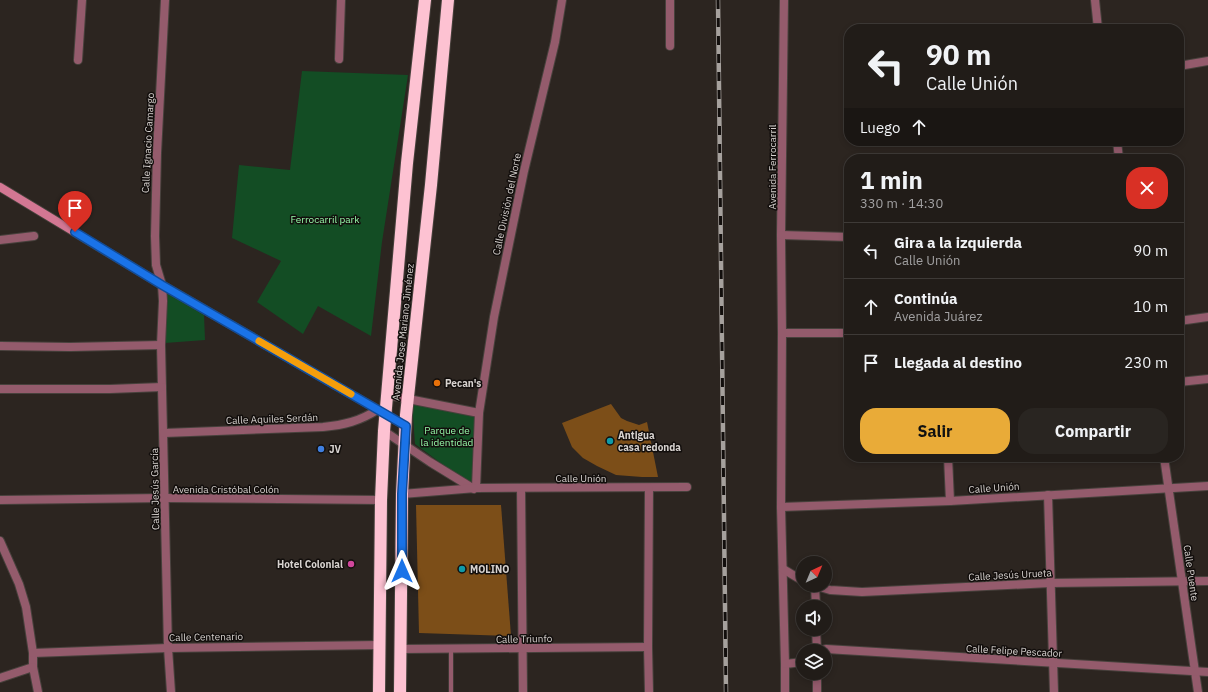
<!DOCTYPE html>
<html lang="es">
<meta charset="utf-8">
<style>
:root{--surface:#211c18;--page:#292521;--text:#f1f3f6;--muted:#a2a1a2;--line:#3e3a37;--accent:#e9ab38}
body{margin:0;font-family:"IBM Plex Sans",sans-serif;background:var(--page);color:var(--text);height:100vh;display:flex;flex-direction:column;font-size:15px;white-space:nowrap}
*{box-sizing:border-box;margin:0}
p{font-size:13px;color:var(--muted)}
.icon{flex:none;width:22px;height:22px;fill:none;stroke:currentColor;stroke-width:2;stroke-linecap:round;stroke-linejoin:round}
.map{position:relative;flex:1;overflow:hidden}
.details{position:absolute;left:844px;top:154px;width:340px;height:308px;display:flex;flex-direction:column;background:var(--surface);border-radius:16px;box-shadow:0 2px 6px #0003,0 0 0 1px var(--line)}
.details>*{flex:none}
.top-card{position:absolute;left:844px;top:24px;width:340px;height:122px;border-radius:16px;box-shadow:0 2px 6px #0003,0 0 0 1px var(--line);background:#211c18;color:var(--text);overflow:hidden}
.needle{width:26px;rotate:44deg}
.tools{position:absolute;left:796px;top:556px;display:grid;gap:8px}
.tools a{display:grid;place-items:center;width:36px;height:36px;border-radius:50%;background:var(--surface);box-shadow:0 2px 6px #0003,0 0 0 1px var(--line);font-size:20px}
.pin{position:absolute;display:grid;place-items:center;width:34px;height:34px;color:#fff;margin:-41px -17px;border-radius:50% 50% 50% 0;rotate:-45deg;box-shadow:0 0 4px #0007}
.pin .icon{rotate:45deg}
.me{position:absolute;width:44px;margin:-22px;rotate:0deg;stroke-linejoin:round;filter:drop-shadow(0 0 3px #0008)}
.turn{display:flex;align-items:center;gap:14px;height:84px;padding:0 16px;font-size:18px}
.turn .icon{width:52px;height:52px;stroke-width:2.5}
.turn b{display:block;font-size:28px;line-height:34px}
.then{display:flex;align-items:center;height:38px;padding:0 16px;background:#0003;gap:8px;font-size:15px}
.round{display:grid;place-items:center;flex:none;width:42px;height:42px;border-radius:16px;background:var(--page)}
.overview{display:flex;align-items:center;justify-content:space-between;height:68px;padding:0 16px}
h1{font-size:24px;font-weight:700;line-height:30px}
.button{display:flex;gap:8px;margin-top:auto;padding:8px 16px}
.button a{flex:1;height:46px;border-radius:16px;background:var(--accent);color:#111;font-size:16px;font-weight:700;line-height:46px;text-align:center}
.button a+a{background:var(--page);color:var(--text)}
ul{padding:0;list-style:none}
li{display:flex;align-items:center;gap:12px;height:56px;padding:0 16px;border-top:1px solid var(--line)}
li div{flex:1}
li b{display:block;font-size:15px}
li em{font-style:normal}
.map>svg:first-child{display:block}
.green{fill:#134d24}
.building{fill:#7c4e18}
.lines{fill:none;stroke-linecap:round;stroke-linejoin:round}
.lane-casing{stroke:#47413c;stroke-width:5.5}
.street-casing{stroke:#47413c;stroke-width:10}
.secondary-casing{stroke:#47413c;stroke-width:10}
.highway-casing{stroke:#47413c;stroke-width:14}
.lane{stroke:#945b6c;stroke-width:4}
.street{stroke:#945b6c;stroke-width:8}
.secondary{stroke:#d37793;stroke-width:8}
.highway{stroke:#fdc2d2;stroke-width:12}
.rail-casing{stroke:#a6a19d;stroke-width:4.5}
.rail{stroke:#120e0c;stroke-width:3;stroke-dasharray:9;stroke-linecap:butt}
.route-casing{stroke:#114b97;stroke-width:10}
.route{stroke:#1a73e8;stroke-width:7}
.slow{stroke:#f59e0b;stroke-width:7}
.food-dot{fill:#e8710a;stroke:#120e0c;stroke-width:1.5}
.culture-dot{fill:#0f9aa8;stroke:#120e0c;stroke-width:1.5}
.shop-dot{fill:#3f7fe0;stroke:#120e0c;stroke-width:1.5}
.hotel-dot{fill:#d1479c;stroke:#120e0c;stroke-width:1.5}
.labels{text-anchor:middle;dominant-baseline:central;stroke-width:3;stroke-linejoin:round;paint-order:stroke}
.street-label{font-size:10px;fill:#d7d2cf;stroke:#120e0c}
.park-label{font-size:10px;fill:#95f8a8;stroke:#120e0c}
.poi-label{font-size:10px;font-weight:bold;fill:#d7d2cf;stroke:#120e0c;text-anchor:start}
</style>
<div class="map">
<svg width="1208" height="692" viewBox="0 0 1208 692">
<rect width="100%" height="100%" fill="#2c2520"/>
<g class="green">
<path d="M302 71 408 75 382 242 371 336 318 306 303 334 257 302 281 261 232 238 239 165 290 170Z"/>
<path d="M165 291 204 315 205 340 165 343Z"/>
<path d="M412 402 476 416 472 486 415 444Z"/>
</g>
<g class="building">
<path d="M611 404 621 418 627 421 639 425 647 422 658 477H642L616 475 597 466 583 458 572 447 562 423Z"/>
<path d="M416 505H501L511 636 419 633Z"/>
</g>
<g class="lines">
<defs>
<path id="lane" d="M451 692V649"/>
<g id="street">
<path d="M165 0 157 153 155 236 156 265 162 285 163 301 161 345 168 648 171 692"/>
<path d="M670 0V46"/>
<path d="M784 0 781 235 782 333 781 507 785 664V692"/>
<path d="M1095 0 1098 29"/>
<path d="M339 59 341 0"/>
<path d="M78 60 82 0"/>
<path d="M1179 66 1208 61"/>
<path d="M1117 141 1119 159"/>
<path d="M781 235 849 237"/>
<path d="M0 240 34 236"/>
<path d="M1179 321 1208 317"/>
<path d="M782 333H849"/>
<path d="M0 346 70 347 161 345"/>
<path d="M1179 382 1208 379"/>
<path d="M0 389H110L162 387"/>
<path d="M388 395 479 413"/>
<path d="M384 431 430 462 474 489"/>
<path d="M164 433 323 427C344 425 360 421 377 410"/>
<path d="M948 457 950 501"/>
<path d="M1164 457 1198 692"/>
<path d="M476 488 479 413 494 317 524 171 555 42 562 0"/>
<path d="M521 488 523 692"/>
<path d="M402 494 476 488 687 487"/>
<path d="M1048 495 1054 692"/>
<path d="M0 500 165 498 381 500"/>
<path d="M781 507 950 501 1208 486"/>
<path d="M0 541 19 584 26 607 33 653V667L38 692"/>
<path d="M783 569 803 581"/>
<path d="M813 585 830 590 862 592 1050 583 1208 581"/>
<path d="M815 586 816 607"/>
<path d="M816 629 817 651"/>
<path d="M401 649 648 647"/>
<path d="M819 651 826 649 1208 672"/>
<path d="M33 653 168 648 380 645"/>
<path d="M785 664 803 662"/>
<path d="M0 678 33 667"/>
<path d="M649 692 648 647 649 488"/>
<path d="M817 692V673"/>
</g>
<path id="secondary" d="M0 187 162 285 406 426"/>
<g id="highway">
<path d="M379 692 381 500 384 431 407 163 425 0"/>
<path d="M400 692 402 494 406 415 431 185 448 0"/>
</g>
</defs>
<use href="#lane" class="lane-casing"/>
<use href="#street" class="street-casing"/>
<use href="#secondary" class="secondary-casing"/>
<use href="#highway" class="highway-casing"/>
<use href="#lane" class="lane"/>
<use href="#street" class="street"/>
<use href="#secondary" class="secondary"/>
<use href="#highway" class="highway"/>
<defs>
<path id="rail" d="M718 0 726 692"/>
</defs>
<use href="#rail" class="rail-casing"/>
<use href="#rail" class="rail"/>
</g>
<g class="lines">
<defs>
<path id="route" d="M75 232 162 285 406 426 402 494V571"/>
</defs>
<use href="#route" class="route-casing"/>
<use href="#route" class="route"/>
<path class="slow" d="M259 341 351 394"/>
</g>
<circle class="food-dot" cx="437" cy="383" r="4"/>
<g class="culture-dot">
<circle cx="610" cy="441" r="4"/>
<circle cx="462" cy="569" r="4"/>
</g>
<circle class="shop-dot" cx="321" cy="449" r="4"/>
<circle class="hotel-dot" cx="351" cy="564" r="4"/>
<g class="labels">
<g class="street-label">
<text transform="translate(148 143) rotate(-87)">Calle Ignacio Camargo</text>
<text transform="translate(772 167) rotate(-90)">Avenida Ferrocarril</text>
<text transform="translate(507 204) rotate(-78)">Calle División del Norte</text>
<text transform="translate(403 332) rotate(-84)">Avenida Jose Mariano Jiménez</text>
<text transform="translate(272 419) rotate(-2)">Calle Aquiles Serdán</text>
<text x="581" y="478">Calle Unión</text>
<text transform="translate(994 488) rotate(-4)">Calle Unión</text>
<text transform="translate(155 489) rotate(-91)">Calle Jesús García</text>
<text x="226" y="489">Avenida Cristóbal Colón</text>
<text transform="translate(1191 573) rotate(82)">Calle Puente</text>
<text transform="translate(1010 575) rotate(-3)">Calle Jesús Urueta</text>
<text transform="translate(206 637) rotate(-1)">Calle Centenario</text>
<text transform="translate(524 639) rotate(-1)">Calle Triunfo</text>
<text transform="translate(1014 651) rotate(3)">Calle Felipe Pescador</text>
</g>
<g class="park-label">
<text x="325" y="219">Ferrocarril park</text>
<text x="447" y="430">Parque de<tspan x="447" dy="12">la identidad</tspan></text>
</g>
<g class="poi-label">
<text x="445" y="383">Pecan's</text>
<text x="618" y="435">Antigua<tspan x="618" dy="12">casa redonda</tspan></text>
<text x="329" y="449">JV</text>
<text x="343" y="564" text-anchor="end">Hotel Colonial</text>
<text x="470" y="569">MOLINO</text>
</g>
</g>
</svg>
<div class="tools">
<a><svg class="needle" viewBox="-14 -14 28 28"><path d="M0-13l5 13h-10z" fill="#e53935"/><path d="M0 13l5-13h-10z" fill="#a2a1a2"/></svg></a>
<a><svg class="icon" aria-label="sound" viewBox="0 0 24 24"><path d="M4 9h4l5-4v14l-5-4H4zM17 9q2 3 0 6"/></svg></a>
<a><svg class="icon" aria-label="layers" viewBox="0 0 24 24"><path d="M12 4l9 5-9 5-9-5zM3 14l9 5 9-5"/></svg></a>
</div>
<div class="pin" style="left:75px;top:232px;background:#d93025"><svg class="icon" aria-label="arrive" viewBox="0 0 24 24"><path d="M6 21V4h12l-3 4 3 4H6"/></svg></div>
<svg class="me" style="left:402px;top:571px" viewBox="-20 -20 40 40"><path d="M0-17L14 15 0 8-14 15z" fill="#1a73e8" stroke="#fff" stroke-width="4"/></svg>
<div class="top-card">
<div class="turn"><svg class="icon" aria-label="left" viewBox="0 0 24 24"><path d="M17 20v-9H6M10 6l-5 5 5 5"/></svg><div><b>90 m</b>Calle Unión</div></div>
<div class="then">Luego<svg class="icon" aria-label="ahead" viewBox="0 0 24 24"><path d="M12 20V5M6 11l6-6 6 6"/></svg></div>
</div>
<section class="details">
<div class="overview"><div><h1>1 min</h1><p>330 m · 14:30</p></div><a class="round" style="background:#d93025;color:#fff"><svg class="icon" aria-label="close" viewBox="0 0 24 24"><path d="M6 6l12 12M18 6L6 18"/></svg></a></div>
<ul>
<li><svg class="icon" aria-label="left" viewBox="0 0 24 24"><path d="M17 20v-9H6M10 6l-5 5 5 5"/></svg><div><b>Gira a la izquierda</b><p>Calle Unión</p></div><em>90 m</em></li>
<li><svg class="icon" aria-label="ahead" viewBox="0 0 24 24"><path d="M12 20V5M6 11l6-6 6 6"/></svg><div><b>Continúa</b><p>Avenida Juárez</p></div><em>10 m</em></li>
<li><svg class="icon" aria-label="arrive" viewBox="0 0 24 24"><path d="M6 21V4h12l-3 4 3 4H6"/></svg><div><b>Llegada al destino</b></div><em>230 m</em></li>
</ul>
<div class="button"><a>Salir</a><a>Compartir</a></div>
</section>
</div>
